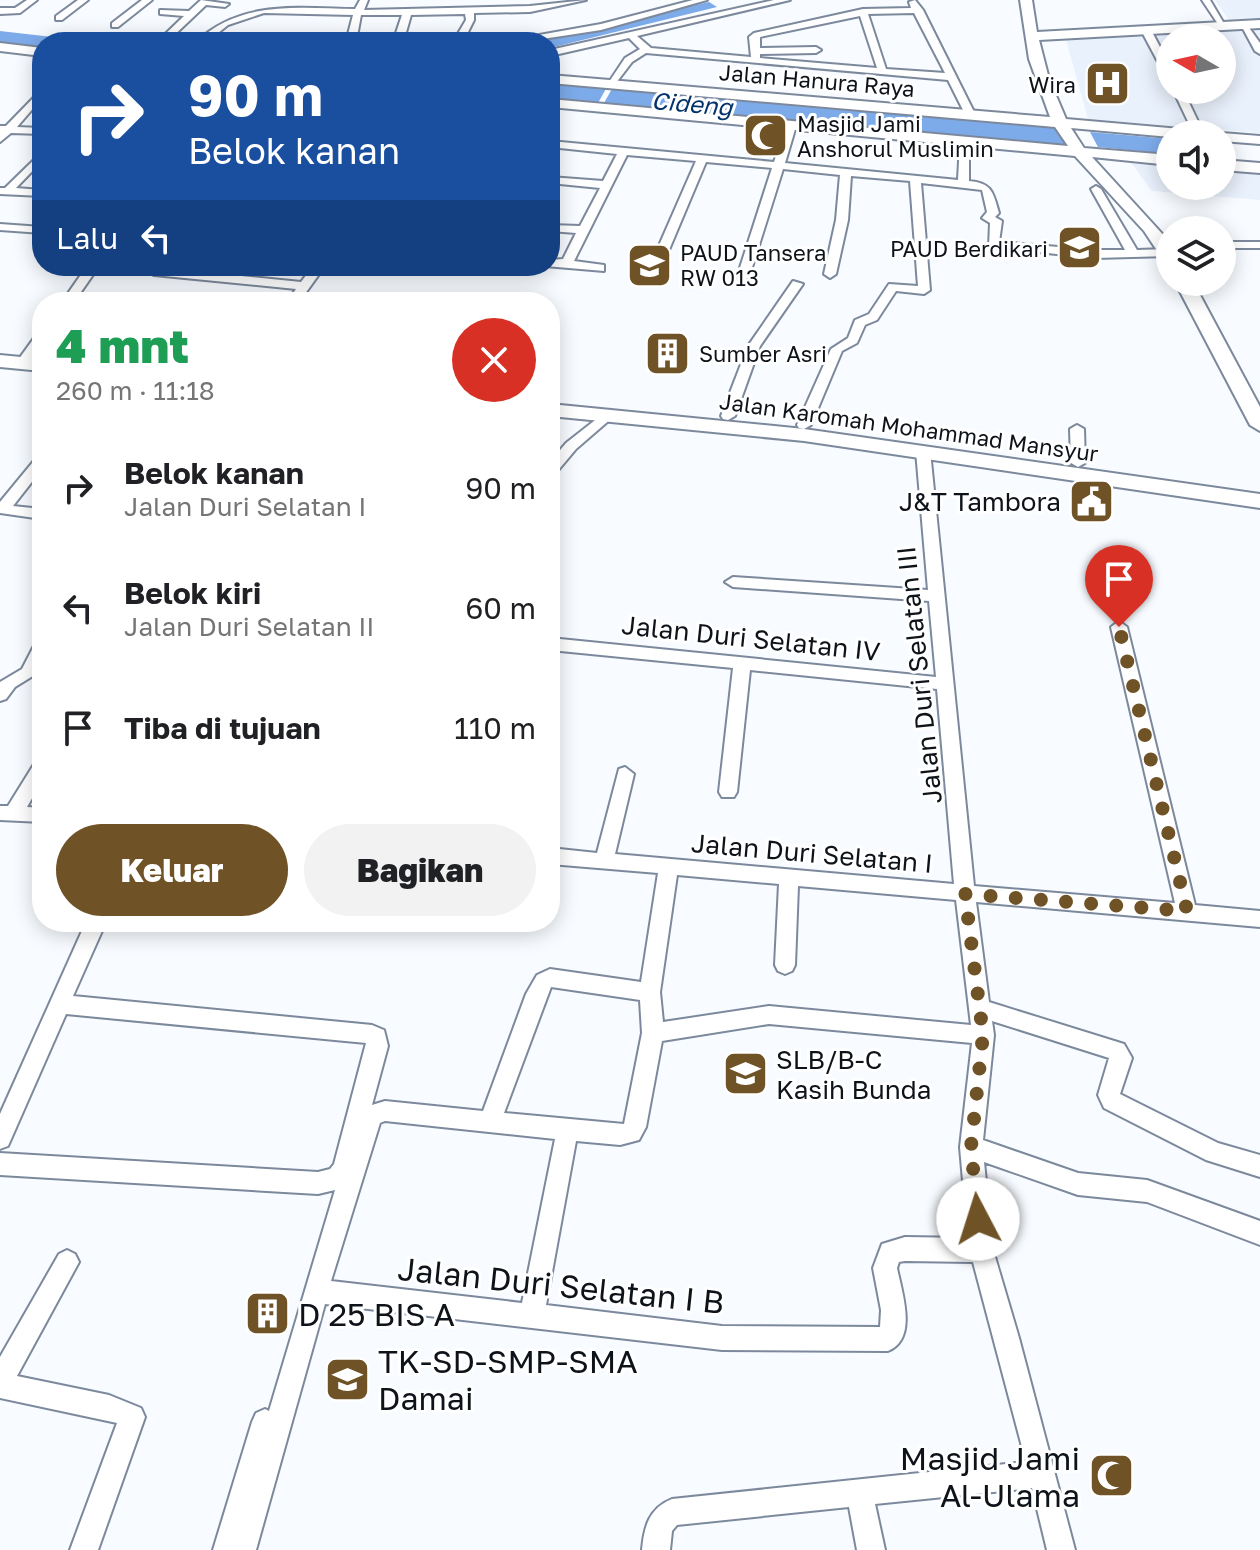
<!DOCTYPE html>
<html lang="id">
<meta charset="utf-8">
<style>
:root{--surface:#fff;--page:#f2f2f2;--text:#202124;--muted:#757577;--accent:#6f5225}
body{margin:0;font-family:"Golos Text",sans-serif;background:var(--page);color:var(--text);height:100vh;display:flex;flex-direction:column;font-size:30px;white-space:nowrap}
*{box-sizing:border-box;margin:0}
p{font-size:26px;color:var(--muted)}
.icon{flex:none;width:44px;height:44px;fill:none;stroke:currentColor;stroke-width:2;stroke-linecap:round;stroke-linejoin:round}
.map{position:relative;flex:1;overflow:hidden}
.side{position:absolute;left:32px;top:292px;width:528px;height:640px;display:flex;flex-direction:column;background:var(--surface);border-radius:32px;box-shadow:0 4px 20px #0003}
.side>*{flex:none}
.hud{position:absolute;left:32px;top:32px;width:528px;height:244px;border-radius:32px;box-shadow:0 4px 20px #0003;background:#1a4fa0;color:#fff;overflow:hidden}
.needle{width:52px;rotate:279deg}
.controls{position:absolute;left:1156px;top:24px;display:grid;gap:16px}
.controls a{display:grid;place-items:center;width:80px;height:80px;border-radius:50%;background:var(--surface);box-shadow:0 4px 20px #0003;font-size:40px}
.pin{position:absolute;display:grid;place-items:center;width:68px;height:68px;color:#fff;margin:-82px -34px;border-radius:50% 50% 50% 0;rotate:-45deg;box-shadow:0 0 8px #0007}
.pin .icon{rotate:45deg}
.me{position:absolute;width:88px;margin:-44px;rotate:355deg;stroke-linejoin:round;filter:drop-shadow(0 0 6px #0008)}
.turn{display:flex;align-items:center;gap:28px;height:168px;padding:0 24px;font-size:36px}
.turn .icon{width:104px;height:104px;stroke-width:2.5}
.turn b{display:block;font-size:56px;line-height:68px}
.then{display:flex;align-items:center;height:76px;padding:0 24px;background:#0003;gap:16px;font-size:30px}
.round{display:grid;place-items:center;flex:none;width:84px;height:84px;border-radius:42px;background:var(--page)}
.headline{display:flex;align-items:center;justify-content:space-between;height:136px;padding:0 24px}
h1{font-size:48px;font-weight:800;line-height:60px;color:#1e9e55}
.action{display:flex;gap:16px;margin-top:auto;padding:16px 24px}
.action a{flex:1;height:92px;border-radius:48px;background:var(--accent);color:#fff;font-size:32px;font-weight:800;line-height:92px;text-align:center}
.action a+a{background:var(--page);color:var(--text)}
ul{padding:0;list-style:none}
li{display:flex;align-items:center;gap:24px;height:120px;padding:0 24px}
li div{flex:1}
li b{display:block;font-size:30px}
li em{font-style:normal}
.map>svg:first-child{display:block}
.built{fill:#e9f1fc;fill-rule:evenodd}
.water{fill:#7dabea}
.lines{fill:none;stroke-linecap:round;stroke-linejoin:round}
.street-casing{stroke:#7c899c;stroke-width:4}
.secondary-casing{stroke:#7c899c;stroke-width:4}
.street{fill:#fff;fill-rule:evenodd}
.secondary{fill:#fff;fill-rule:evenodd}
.route{stroke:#6f5225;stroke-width:14;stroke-dasharray:0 25.2}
.labels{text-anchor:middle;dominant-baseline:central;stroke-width:6;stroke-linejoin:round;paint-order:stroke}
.far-street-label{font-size:22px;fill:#0e131a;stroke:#fff}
.far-poi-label{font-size:22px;fill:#0e131a;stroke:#fff;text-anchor:start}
.far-water-label{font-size:24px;font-style:italic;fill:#04336a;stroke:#fff}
.poi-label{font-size:26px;fill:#0e131a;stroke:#fff;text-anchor:end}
.street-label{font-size:26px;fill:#0e131a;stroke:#fff}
.near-street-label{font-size:32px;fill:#0e131a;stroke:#fff}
.near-poi-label{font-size:32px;fill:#0e131a;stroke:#fff;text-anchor:start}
</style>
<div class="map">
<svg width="1260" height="1550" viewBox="0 0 1260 1550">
<rect width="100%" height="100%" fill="#f8fbff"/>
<g class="built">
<path d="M1215 0H1260V19L1229 20Z"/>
<path d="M1260 25V133L1088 119 1065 36ZM1170 38H1222V90H1170Z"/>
<path d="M1127 157 1170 161V186H1222V166L1260 170V200L1152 191Z"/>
</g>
<g class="water">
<path d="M709 2 717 7 550 48V42H535Z"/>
<path d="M0 31 96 42H42V47L0 43Z"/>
<path d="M550 82 607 87 598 103 550 99Z"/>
<path d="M613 87 1057 125 1067 145 604 103Z"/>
<path d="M1090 132 1170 139V154L1098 147Z"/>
</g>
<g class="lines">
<defs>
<g id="street">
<path d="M27 0H37L20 13 0 14V8H15Z"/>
<path d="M78 0H88L62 20H56V16Z"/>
<path d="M142 0H152L118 27H112V23Z"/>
<path d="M201 0 229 4 225 7 206 5 167 42H157L184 16 160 14V10L189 11Z"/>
<path d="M360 0H368L364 10 530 6 586 0 530 12 474 13V20L463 42H453L466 20 465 14 411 15 405 36 407 42H397L395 36 402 15H361L356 42H346L353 15 264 13 228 25 207 42H196C241 0 297 8 355 9Z"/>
<path d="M693 0H707L601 30 523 42H500L601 24Z"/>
<path d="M774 0H790L637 36 651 48 751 57 749 37 754 33 863 9 911 8 909 2 915 0 923 10 976 116 967 118 948 80 646 53 632 62 612 88 607 85 625 58 640 49 629 38 550 56V50ZM914 13 945 73 886 69 868 14ZM860 16 877 68 760 58V54L816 53 821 50 816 47 760 48V37Z"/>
<path d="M1202 0H1210L1226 27H1220Z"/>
<path d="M1245 22 1260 43V54L1255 51 1241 25Z"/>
<path d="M1146 27 1151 30 1170 66V78L1165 75 1141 30Z"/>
<path d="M42 89V98L17 127 42 128V134L11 133 0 142V126H6Z"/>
<path d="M1173 90H1183L1204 134H1194Z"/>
<path d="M791 123 796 126 785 163 958 180 960 142 969 140V181C992 183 993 192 999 213L995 217 1002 221 999 242 1095 250H1125L1091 189 1096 186 1101 189 1137 250 1168 249 1170 256 1095 258 989 247 990 223 982 218 987 212 982 190 921 183 930 290 924 294 896 291 877 320 865 325 857 343 842 351 811 425 804 429 799 428 797 425 831 349 848 338 855 320 869 314 889 284 918 286 910 181 851 176 848 220 836 274 830 278 824 274 836 220 840 175 783 169 749 277 743 281 737 277 772 168 706 162 666 257 660 261 654 257 696 161 627 155 574 261 604 265V271L545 266H550V260L563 259 576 233 550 231V225L580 226 600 188 550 183V177L603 181 617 154 550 147V141L774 162 786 126Z"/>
<path d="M42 152V161L16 188 42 190V196L0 194V188H5Z"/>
<path d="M0 224 42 227V233L0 230Z"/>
<rect x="1222" y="242" width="38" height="6"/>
<path d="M87 266H99L74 302H62Z"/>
<path d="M313 266H325L299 302H287L296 289 154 275 148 271 154 267 301 282Z"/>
<path d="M793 281 803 284 760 346 735 416 728 420 723 419 721 416 748 346Z"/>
<path d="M42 333V346L28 366H18L16 363 37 334Z"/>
<path d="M608 410 615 414 613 417 576 449 555 474 550 475V462L566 443Z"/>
<path d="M1077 425 1084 429 1085 463 1078 467 1071 463 1070 429Z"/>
<path d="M923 447 930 451 974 886 1175 903 1111 627 1119 621 1127 627 1195 905 1260 911V927L976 902 989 1002 1124 1044 1132 1058 1120 1094 1218 1143 1260 1155V1177L1206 1160 1104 1108 1098 1095 1109 1058 992 1021 994 1035 983 1140 1078 1173 1147 1180 1260 1221V1245L1147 1202 1078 1195 984 1162 993 1250 1019 1338 1075 1550H1047L1032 1488 875 1504 885 1550H857L849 1507 677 1525 672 1531 670 1550H642C644 1527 649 1508 672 1499L1026 1462 973 1262 905 1261 899 1262 897 1268C902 1293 918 1339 888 1351L722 1350 325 1304 256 1550H213L252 1422 256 1413 265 1409 269 1411 335 1190 318 1194 0 1175V1153L318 1172 330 1169 334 1164 366 1043 66 1014 8 1146 0 1149V1114L86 922H106L73 996 372 1025 384 1030 388 1046 372 1105 385 1101 483 1111 526 994 537 975 550 969 641 982 658 873 550 864V848L597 853 619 769 625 767 634 774 615 854 954 884 937 689 750 670 737 792 734 797H722L719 792 733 668 550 650V638L936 677 929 601 733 587 725 582 733 577 928 590 916 451ZM677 875 779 884 775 965 778 971 785 974 792 971 795 965 798 886 956 900 971 1025 769 1006 663 1022 660 992ZM551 987 640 1000 642 1033 624 1124 504 1113ZM769 1024 972 1043 960 1147 968 1238 905 1237 882 1244 873 1268 881 1310 880 1327 722 1326 546 1305 576 1141 620 1145 639 1140 646 1127 662 1041ZM385 1121 555 1139 522 1303 331 1281 380 1123Z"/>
<path d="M42 456V469L13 506 42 509V519L0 513V502L37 457Z"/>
<path d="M42 640V664L36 674 15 687 6 699 0 701V682L22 669 36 642Z"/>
<path d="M42 759V781L27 807 42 808V822L0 820V806H8L36 761Z"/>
<path d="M67 1250 75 1254 79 1262 17 1376 109 1395 141 1408 145 1417 98 1550H70L117 1423 0 1398V1357L59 1254Z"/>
</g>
<g id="secondary">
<path d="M1020 0H1032L1037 32 1260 20V28L1039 40 1049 79 1066 119 1192 130 1199 134H1170V137L1071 128 1084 148 1170 155V165L1092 157 1166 238 1170 244V262L1164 261 1144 231 1075 156 550 107V99L1068 146 1055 127 550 83V75L1050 117 1029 59Z"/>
<path d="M0 43 42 48V56L0 51Z"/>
<path d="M1222 133 1260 136V144L1222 141V134H1217Z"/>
<path d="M1222 160 1260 163V173L1222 170Z"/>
<path d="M1175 282H1193L1260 407V431L1250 425Z"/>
<path d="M0 355 42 359V371L0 367Z"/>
<path d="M550 404 804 429 1260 494V508L804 441 550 416Z"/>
</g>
</defs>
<use href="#street" class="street-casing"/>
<use href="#secondary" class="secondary-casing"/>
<use href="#street" class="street"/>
<use href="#secondary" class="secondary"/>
</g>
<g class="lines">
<path class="route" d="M978 1219 971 1147 983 1035 965 894 1187 911 1119 627"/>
</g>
<defs>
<symbol id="hospital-square" viewBox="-11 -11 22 22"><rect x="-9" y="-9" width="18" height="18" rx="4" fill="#6f5225" stroke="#fff"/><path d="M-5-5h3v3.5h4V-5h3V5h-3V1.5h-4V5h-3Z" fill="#fff"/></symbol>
<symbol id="mosque-square" viewBox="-11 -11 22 22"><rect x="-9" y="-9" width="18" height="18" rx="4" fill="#6f5225" stroke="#fff"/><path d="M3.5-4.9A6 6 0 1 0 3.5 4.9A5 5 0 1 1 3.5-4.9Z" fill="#fff"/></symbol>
<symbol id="school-square" viewBox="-11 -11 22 22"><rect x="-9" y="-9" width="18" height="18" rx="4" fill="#6f5225" stroke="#fff"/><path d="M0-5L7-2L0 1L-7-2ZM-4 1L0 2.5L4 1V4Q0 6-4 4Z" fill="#fff"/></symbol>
<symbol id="building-square" viewBox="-11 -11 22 22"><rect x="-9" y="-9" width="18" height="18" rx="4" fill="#6f5225" stroke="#fff"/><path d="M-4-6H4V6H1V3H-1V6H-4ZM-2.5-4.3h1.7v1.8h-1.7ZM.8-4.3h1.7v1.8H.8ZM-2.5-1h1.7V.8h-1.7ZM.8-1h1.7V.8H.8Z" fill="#fff"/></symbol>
<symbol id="civic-square" viewBox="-11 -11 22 22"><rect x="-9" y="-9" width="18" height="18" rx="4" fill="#6f5225" stroke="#fff"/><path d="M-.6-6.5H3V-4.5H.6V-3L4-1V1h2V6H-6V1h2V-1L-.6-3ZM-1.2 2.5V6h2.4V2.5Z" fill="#fff"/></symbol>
</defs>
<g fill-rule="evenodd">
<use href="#hospital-square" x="1082" y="58" width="51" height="51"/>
<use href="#mosque-square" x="740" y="110" width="51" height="51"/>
<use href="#school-square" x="1054" y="222" width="51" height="51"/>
<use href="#school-square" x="624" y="240" width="51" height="51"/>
<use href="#building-square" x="642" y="328" width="51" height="51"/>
<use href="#civic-square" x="1066" y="476" width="51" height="51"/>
<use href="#school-square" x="720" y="1048" width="51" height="51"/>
<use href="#building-square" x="242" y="1288" width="51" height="51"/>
<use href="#school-square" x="322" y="1354" width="51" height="51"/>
<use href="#mosque-square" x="1086" y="1450" width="51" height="51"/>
</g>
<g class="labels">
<g class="far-street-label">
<text transform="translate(817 80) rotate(5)">Jalan Hanura Raya</text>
<text transform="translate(909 427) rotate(8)">Jalan Karomah Mohammad Mansyur</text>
</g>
<g class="far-poi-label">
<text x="1076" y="84" text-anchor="end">Wira</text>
<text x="797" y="123">Masjid Jami<tspan x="797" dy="25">Anshorul Muslimin</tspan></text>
<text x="1048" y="248" text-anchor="end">PAUD Berdikari</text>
<text x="680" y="252">PAUD Tansera<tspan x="680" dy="25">RW 013</tspan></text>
<text x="699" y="353">Sumber Asri</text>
</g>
<g class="far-water-label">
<text transform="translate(692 103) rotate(5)">Cideng</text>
</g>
<g class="poi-label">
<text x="1061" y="501">J&amp;T Tambora</text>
<text x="776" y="1059" text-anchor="start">SLB/B-C<tspan x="776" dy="30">Kasih Bunda</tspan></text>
</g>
<g class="street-label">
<text transform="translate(751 638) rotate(6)">Jalan Duri Selatan IV</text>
<text transform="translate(919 675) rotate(-96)">Jalan Duri Selatan III</text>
<text transform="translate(812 853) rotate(5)">Jalan Duri Selatan I</text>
</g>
<g class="near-street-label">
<text transform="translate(561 1285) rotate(6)">Jalan Duri Selatan I B</text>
</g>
<g class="near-poi-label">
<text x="298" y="1314">D 25 BIS A</text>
<text x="378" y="1361">TK-SD-SMP-SMA<tspan x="378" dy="37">Damai</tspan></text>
<text x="1080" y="1458" text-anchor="end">Masjid Jami<tspan x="1080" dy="37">Al-Ulama</tspan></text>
</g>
</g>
</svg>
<div class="controls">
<a><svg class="needle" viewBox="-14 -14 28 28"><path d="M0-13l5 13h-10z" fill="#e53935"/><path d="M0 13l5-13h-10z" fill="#757577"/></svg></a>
<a><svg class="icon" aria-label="sound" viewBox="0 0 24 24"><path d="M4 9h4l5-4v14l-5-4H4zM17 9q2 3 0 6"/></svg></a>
<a><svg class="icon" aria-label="layers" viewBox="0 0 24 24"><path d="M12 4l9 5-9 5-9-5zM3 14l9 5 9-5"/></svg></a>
</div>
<div class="pin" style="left:1119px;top:627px;background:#d93025"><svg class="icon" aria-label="arrive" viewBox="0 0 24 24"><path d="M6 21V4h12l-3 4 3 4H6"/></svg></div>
<svg class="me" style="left:978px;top:1219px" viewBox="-20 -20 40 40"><circle r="19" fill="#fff"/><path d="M0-13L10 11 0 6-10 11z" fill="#6f5225"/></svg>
<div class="hud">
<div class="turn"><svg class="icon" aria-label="right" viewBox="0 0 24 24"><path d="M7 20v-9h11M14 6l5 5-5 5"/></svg><div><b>90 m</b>Belok kanan</div></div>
<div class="then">Lalu<svg class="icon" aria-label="left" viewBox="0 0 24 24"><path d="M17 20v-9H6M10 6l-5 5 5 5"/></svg></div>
</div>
<section class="side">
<div class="headline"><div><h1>4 mnt</h1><p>260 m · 11:18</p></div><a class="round" style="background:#d93025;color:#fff"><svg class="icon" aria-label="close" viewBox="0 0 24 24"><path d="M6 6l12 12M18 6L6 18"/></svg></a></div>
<ul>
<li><svg class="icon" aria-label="right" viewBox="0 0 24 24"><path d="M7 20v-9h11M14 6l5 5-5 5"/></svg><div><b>Belok kanan</b><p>Jalan Duri Selatan I</p></div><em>90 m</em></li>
<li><svg class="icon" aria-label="left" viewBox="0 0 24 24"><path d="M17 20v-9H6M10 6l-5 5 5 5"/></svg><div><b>Belok kiri</b><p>Jalan Duri Selatan II</p></div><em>60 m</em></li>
<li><svg class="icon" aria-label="arrive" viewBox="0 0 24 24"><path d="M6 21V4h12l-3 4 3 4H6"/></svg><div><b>Tiba di tujuan</b></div><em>110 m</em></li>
</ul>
<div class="action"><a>Keluar</a><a>Bagikan</a></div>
</section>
</div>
